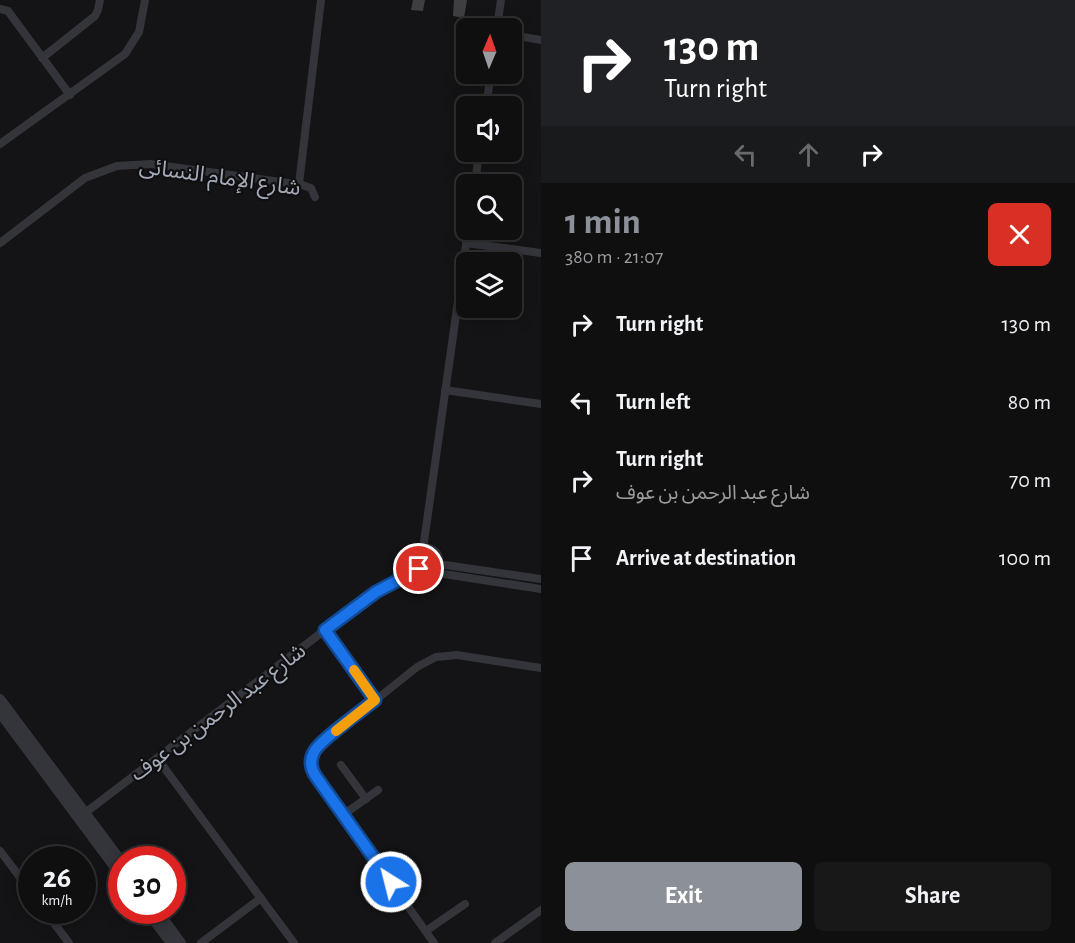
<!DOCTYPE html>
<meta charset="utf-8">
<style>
:root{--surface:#0f0f10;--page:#181819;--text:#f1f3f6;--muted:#9b9c9f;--line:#2f2f30;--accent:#8c9099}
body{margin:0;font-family:"Alegreya Sans","Noto Sans Arabic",sans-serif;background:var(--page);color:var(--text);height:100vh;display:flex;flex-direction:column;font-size:22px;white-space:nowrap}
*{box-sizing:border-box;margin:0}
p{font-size:20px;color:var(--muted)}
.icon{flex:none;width:33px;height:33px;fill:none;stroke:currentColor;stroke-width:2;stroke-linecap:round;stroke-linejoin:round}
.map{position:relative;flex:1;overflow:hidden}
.side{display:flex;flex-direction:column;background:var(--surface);width:534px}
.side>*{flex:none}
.guide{background:#202124;color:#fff;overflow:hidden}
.needle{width:39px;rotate:2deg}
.fabs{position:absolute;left:456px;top:18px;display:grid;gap:12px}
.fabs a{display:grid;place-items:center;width:66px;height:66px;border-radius:9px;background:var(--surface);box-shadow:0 3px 15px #0003,0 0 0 2px var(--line);font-size:30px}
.speed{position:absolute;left:18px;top:846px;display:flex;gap:12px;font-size:30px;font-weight:700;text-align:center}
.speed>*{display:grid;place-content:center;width:78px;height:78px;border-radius:50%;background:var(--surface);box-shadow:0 3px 15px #0003,0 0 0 2px var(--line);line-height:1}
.speed small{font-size:15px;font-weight:400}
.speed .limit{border:9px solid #d22;background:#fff;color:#111}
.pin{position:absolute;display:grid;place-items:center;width:51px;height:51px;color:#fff;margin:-26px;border:3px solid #fff;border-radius:50%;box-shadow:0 2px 6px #0007}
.me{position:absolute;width:66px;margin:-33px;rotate:324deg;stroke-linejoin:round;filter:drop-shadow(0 0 4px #0008)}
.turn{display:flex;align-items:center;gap:21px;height:126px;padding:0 24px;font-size:27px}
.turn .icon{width:78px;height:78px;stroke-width:2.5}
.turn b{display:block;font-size:42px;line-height:51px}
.lanes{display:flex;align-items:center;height:57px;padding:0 24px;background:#0003;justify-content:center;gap:30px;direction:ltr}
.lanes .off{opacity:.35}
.round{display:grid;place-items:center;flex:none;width:63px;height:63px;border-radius:9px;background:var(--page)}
.headline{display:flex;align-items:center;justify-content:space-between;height:102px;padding:0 24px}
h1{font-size:36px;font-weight:600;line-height:45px;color:var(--accent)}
.cta{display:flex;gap:12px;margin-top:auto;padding:12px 24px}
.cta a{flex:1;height:69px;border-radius:9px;background:var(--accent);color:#fff;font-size:24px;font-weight:600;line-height:69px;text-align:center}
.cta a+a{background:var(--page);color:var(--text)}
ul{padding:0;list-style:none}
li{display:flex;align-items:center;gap:18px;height:78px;padding:0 24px}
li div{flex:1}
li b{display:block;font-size:22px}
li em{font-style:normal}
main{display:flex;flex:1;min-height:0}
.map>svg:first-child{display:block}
.building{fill:#3e3f43}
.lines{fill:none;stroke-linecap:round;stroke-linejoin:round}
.minor{stroke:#34353b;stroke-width:8}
.tertiary{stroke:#34353b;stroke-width:10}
.route-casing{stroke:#114b97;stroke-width:15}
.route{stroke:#1a73e8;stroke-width:10}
.slow{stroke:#f59e0b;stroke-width:10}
.labels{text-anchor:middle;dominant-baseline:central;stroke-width:4.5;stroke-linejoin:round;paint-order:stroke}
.street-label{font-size:22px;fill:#a4aab7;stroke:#0f0f11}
</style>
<main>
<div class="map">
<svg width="541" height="943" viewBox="0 0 541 943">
<rect width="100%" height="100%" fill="#141416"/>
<g class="building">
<path d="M413 0H425L423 11 411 10Z"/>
<path d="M454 0H467L464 18 453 16Z"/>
</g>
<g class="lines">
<g class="minor">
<path d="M0 9 8 11 70 95"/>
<path d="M497 28 501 0"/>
<path d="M512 35 541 40"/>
<path d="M42 58 95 16 98 10 100 0"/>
<path d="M486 106 491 74"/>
<path d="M0 144 125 54 139 32 145 0"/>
<path d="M299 184 321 0"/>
<path d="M475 184 479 152"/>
<path d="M0 243 85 178 117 166 151 164 302 185 311 188 315 197"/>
<path d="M466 243 541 253"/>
<path d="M445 390 541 404"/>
<circle cx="427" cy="560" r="12"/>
<path d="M423 549 468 230"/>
<path d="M439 564 541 579"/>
<path d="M431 572 541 589"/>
<path d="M325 630 375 700"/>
<path d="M157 758 294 943"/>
<path d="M341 765 366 799"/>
<path d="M343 815 378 790"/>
<path d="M81 816 363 601 390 583 419 569"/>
<path d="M0 851 32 893"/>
<path d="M44 910 69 943"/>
<path d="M426 931 465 904"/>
<path d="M201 943 261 898"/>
<path d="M434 943 313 773C310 763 311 756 317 747L417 667 436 657 457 655 541 668"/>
<path d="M495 943 541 910"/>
</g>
<g class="tertiary">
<path d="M0 699 122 862"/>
<path d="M0 713 122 877"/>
<path d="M146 910 171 943"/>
<path d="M157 910 181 943"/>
</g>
</g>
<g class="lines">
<defs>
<path id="route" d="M391 882 317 778C311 770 309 761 314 752 319 741 364 709 375 700L325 630 376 592 419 569"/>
</defs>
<use href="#route" class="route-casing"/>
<use href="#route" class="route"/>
<path class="slow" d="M336 731 375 700 354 670"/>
</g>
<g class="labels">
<g class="street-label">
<text transform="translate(220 177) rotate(8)">شارع الإمام النسائى</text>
<text transform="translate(218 712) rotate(-37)">شارع عبد الرحمن بن عوف</text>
</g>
</g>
</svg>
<div class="fabs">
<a><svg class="needle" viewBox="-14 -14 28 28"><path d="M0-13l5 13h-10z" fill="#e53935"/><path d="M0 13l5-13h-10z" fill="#9b9c9f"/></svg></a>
<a><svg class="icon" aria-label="sound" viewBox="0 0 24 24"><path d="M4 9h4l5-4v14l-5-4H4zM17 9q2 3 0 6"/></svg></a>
<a><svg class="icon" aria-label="search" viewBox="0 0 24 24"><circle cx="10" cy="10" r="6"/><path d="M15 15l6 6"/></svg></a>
<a><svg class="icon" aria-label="layers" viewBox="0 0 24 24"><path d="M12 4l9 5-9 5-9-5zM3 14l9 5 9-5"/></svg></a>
</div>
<div class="speed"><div>26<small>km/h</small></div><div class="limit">30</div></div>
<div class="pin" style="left:419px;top:569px;background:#d93025"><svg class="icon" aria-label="arrive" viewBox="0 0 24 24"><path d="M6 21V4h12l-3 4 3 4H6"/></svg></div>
<svg class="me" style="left:391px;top:882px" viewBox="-20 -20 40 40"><circle r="17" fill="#1a73e8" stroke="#fff" stroke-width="3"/><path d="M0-11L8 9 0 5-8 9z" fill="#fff"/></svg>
</div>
<section class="side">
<div class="guide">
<div class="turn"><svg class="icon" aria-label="right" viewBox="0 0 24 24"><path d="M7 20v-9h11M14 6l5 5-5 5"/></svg><div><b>130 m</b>Turn right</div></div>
<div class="lanes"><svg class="icon off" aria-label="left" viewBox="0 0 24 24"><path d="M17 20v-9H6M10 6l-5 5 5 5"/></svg><svg class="icon off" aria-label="ahead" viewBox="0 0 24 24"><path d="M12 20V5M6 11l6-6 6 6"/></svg><svg class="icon" aria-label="right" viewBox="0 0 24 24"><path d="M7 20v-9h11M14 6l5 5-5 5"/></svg></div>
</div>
<div class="headline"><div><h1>1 min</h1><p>380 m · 21:07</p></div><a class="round" style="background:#d93025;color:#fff"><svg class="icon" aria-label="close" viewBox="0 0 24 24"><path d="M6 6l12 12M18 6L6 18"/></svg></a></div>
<ul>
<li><svg class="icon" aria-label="right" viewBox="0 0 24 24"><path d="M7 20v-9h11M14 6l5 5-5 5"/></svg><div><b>Turn right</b></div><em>130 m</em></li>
<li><svg class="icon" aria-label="left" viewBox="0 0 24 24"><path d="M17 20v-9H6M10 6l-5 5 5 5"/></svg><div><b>Turn left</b></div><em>80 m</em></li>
<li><svg class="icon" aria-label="right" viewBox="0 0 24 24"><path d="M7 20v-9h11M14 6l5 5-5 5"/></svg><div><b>Turn right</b><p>شارع عبد الرحمن بن عوف</p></div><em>70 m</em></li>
<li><svg class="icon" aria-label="arrive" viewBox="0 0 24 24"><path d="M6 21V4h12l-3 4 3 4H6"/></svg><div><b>Arrive at destination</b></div><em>100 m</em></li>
</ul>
<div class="cta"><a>Exit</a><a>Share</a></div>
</section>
</main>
